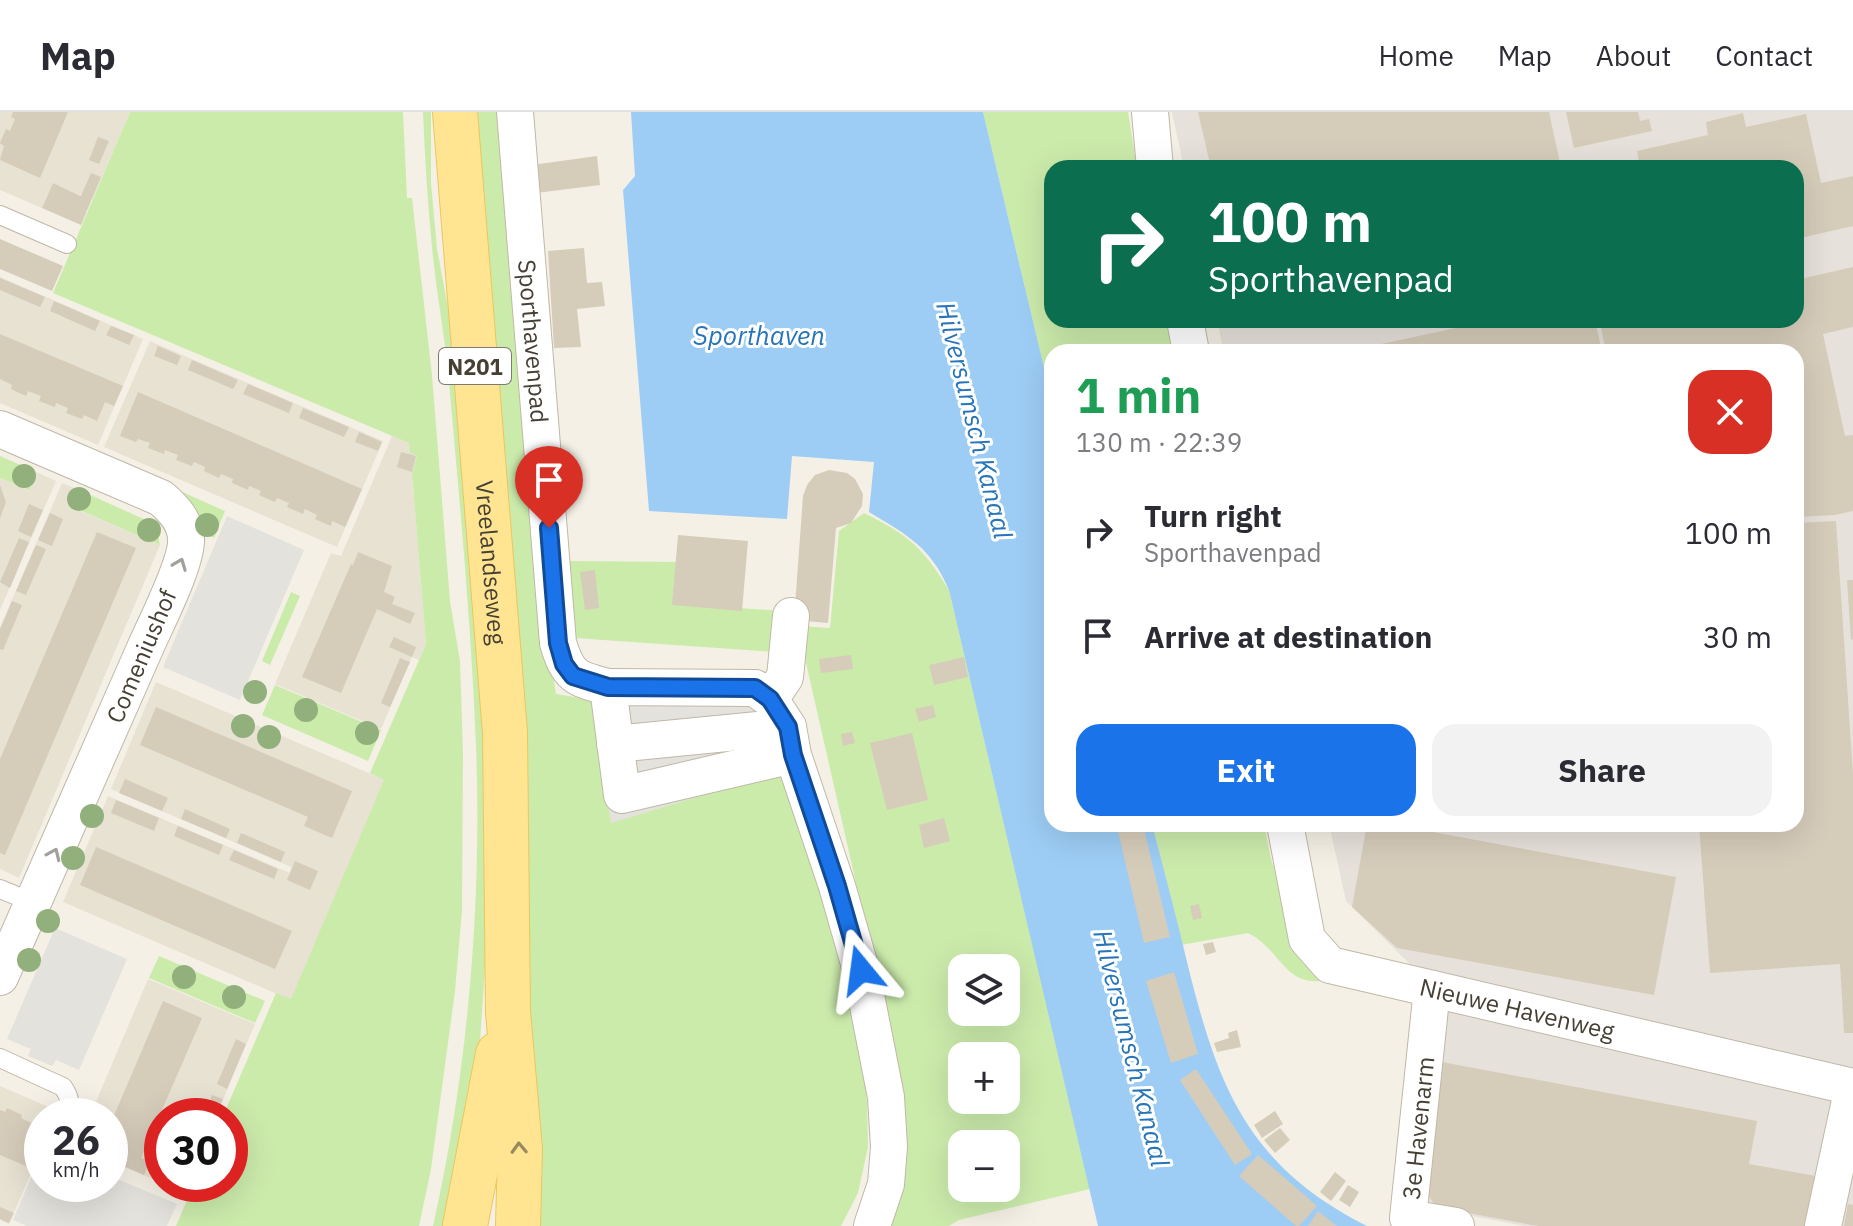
<!DOCTYPE html>
<meta charset="utf-8">
<style>
:root{--surface:#fff;--page:#f2f2f3;--text:#2b2b33;--muted:#7c7c81;--line:#e1e1e2;--accent:#1a73e8}
body{margin:0;font-family:"IBM Plex Sans",sans-serif;background:var(--page);color:var(--text);height:100vh;display:flex;flex-direction:column;font-size:30px;white-space:nowrap}
*{box-sizing:border-box;margin:0}
p{font-size:26px;color:var(--muted)}
.icon{flex:none;width:44px;height:44px;fill:none;stroke:currentColor;stroke-width:2;stroke-linecap:round;stroke-linejoin:round}
.map{position:relative;flex:1;overflow:hidden}
.sheet{position:absolute;left:1044px;top:232px;width:760px;height:488px;display:flex;flex-direction:column;background:var(--surface);border-radius:24px;box-shadow:0 8px 32px #0002}
.sheet>*{flex:none}
.guide{position:absolute;left:1044px;top:48px;width:760px;height:168px;border-radius:24px;box-shadow:0 8px 32px #0002;background:#0b6e4f;color:#fff;overflow:hidden}
.tools{position:absolute;left:948px;top:842px;display:grid;gap:16px}
.tools a{display:grid;place-items:center;width:72px;height:72px;border-radius:16px;background:var(--surface);box-shadow:0 8px 32px #0002;font-size:40px}
.speed{position:absolute;left:24px;top:986px;display:flex;gap:16px;font-size:40px;font-weight:700;text-align:center}
.speed>*{display:grid;place-content:center;width:104px;height:104px;border-radius:50%;background:var(--surface);box-shadow:0 8px 32px #0002;line-height:1}
.speed small{font-size:20px;font-weight:400}
.speed .limit{border:12px solid #d22;background:#fff;color:#111}
.pin{position:absolute;display:grid;place-items:center;width:68px;height:68px;color:#fff;margin:-82px -34px;border-radius:50% 50% 50% 0;rotate:-45deg;box-shadow:0 0 8px #0007}
.pin .icon{rotate:45deg}
.me{position:absolute;width:88px;margin:-44px;rotate:344deg;stroke-linejoin:round;filter:drop-shadow(0 0 6px #0008)}
.turn{display:flex;align-items:center;gap:28px;height:168px;padding:0 32px;font-size:36px}
.turn .icon{width:104px;height:104px;stroke-width:2.5}
.turn b{display:block;font-size:56px;line-height:68px}
.round{display:grid;place-items:center;flex:none;width:84px;height:84px;border-radius:24px;background:var(--page)}
.head{display:flex;align-items:center;justify-content:space-between;height:136px;padding:0 32px}
h1{font-size:48px;font-weight:700;line-height:60px;color:#1e9e55}
.action{display:flex;gap:16px;margin-top:auto;padding:16px 32px}
.action a{flex:1;height:92px;border-radius:24px;background:var(--accent);color:#fff;font-size:32px;font-weight:700;line-height:92px;text-align:center}
.action a+a{background:var(--page);color:var(--text)}
ul{padding:0;list-style:none}
li{display:flex;align-items:center;gap:24px;height:104px;padding:0 32px}
li div{flex:1}
li b{display:block;font-size:30px}
li em{font-style:normal}
header{display:flex;align-items:center;gap:48px;box-sizing:border-box;height:112px;padding:0 40px;background:var(--surface);border-bottom:2px solid var(--line)}
header strong{font-size:38px}
nav{display:flex;gap:44px;margin-inline-start:auto;font-size:28px}
.map>svg:first-child{display:block}
.residential{fill:#e8e2d3}
.industrial{fill:#e6e1da}
.green{fill:#cbebab;fill-rule:evenodd}
.parking{fill:#e4e2dd}
.water{fill:#9dcdf5}
.building{fill:#d6ccba}
.lines{fill:none;stroke-linecap:round;stroke-linejoin:round}
.lane-casing{stroke:#c0b8a7;stroke-width:20}
.street-casing{stroke:#c0b8a7;stroke-width:38}
.primary-casing{stroke:#ebc65c;stroke-width:46}
.lane{stroke:#fff;stroke-width:18}
.street{stroke:#fff;stroke-width:36}
.primary{stroke:#ffe592;stroke-width:44}
.tree{fill:#92b07b}
.oneway{stroke:#a2a09a}
.oneway2{stroke:#998a5e}
.route-casing{stroke:#114b97;stroke-width:20}
.route{stroke:#1a73e8;stroke-width:14}
.labels{text-anchor:middle;dominant-baseline:central;stroke-width:6;stroke-linejoin:round;paint-order:stroke}
.shield{fill:#fff;stroke:#7e7971;stroke-width:2}
.shield-label{font-size:22px;font-weight:bold;fill:#464034}
.street-label{font-size:24px;fill:#464034;stroke:#fff}
.water-label{font-size:26px;font-style:italic;fill:#2774b9;stroke:#fff}
</style>
<header>
<strong>Map</strong>
<nav><a>Home</a><a>Map</a><a>About</a><a>Contact</a></nav>
</header>
<div class="map">
<svg width="1853" height="1114" viewBox="0 0 1853 1114">
<rect width="100%" height="100%" fill="#f4f0e5"/>
<g class="residential">
<path d="M0 0H130L92 88 53 71 42 96 0 78Z"/>
<path d="M0 165 143 227 98 333 0 291Z"/>
<path d="M150 229 383 329 337 435 104 335Z"/>
<path d="M392 324 409 331 417 343 412 362 426 532 419 548 412 545 381 617 275 572 331 441 341 444Z"/>
<path d="M36 360 56 369 0 498V366L28 378Z"/>
<path d="M62 371 77 377 71 395 160 433 19 766 0 757V516Z"/>
<path d="M156 570 385 668 291 888 63 790 108 684 290 761 291 755 111 677Z"/>
<path d="M148 867 255 912 216 1004H162V1071L110 1049V1004H90Z"/>
<path d="M0 974 58 999 56 1004H42V1036L9 1112 0 1108Z"/>
</g>
<path class="industrial" d="M1172 0H1853V1114H1525L1425 1095 1424 866 1346 789 1329 712H1796V240H1224L1217 208H1796V56H1184Z"/>
<g class="green">
<path d="M130 0H403L407 86H412L432 263 450 489 460 549 463 642 462 798 455 879 431 1057 419 1114H176L194 1072H230V1004H223L276 881 291 887 384 668 370 661 426 532 412 362 417 343 410 341 409 331 53 181Z"/>
<path d="M423 0H431V71L437 137 456 238 482 523 490 780 479 945 452 1114H433C468 958 482 793 476 633 471 508 459 383 448 259 444 221 437 183 433 145 428 97 425 49 423 0Z"/>
<path d="M474 0H506L547 525 556 582 592 588 786 658 859 908 867 991 868 1035 858 1081 841 1114H531Z"/>
<path d="M983 0H1128L1137 56H1052V208H1166L1173 240H1052V289Z"/>
<path d="M0 344 36 360 29 378 0 366Z"/>
<path d="M169 374 225 399 214 426 198 419Z"/>
<path d="M77 377 148 409 157 419 160 433 70 394Z"/>
<path d="M864 401C909 423 923 436 949 478L1090 1077 959 1108 949 1114H884L866 815 804 542 575 526 569 449 680 450 678 492 798 500V514L830 516 839 419ZM962 856H1006V900H962ZM962 944H1006V988H962ZM962 1032H1006V1076H962Z"/>
<path d="M291 480 300 484 270 553 262 549Z"/>
<path d="M275 573 381 618 368 649 262 603Z"/>
<path d="M1152 712H1264L1271 747 1302 838 1326 868C1285 877 1281 837 1248 821L1181 833Z"/>
<path d="M159 844 265 889 255 911 149 866Z"/>
</g>
<g class="parking">
<path d="M227 404 304 438 240 588 163 555Z"/>
<path d="M592 588H750L770 604 786 658 611 711Z"/>
<path d="M55 816 127 847 79 958 56 948 52 954 28 944 31 937 7 927Z"/>
<path d="M42 1040V1072H110V1064L177 1092 167 1114H27L13 1108Z"/>
</g>
<path class="water" d="M631 0H983L1052 289V712H1152C1164 759 1177 807 1188 854 1218 975 1248 1054 1367 1114H1098L949 478C931 435 907 423 869 400L874 350 792 344 787 407 649 399 623 78 635 64Z"/>
<g class="building">
<path d="M13 0H68L40 66 0 48 4 34 0 31 6 17 10 19 15 7 11 5Z"/>
<path d="M1198 0H1549L1561 56H1211Z"/>
<path d="M1566 0H1638L1640 9 1649 7 1652 19 1574 36Z"/>
<path d="M1743 1 1746 15 1806 2 1821 71 1853 64V114L1796 127V56H1640L1637 39 1708 23 1706 10Z"/>
<path d="M98 25 109 29 99 52 89 48Z"/>
<path d="M597 44 600 73 536 81 532 53Z"/>
<path d="M91 61 101 65 81 113 42 96 53 71 81 84Z"/>
<path d="M0 127 63 154 52 179 0 157Z"/>
<path d="M584 136 587 171 602 170 605 194 577 197 581 235 554 236 548 139Z"/>
<path d="M1853 155V215L1823 222 1845 324 1853 323V399L1835 403 1796 405V240H1606L1600 211 1615 208H1796V168Z"/>
<path d="M0 166 45 185 40 195 0 178Z"/>
<path d="M54 189 100 209 95 219 50 199Z"/>
<path d="M1493 208H1595L1602 240H1364L1363 236Z"/>
<path d="M111 214 134 223 129 233 106 223Z"/>
<path d="M0 222 123 274 114 294 105 290 97 309 84 303 82 307 66 301 68 296 56 291 55 295 39 289 41 284 28 279 26 284 11 277 12 273 0 267Z"/>
<path d="M158 234 181 244 177 253 154 244Z"/>
<path d="M192 248 238 268 233 277 188 258Z"/>
<path d="M248 272 293 291 289 301 243 282Z"/>
<path d="M138 280 362 377 345 415 332 409 331 414 315 407 317 403 305 397 303 402 287 395 289 391 277 386 275 390 259 383 261 379 249 374 248 378 232 371 233 367 221 362 219 366 204 359 205 355 194 350 192 354 176 348 178 343 165 338 164 342 148 336 150 331 138 327 136 330 120 324Z"/>
<path d="M303 296 349 315 344 325 299 306Z"/>
<path d="M359 320 382 330 378 339 355 330Z"/>
<path d="M401 340 416 344 412 360 397 355Z"/>
<path d="M829 358 847 361 855 367 863 382 862 394 851 411 836 416 828 511 794 508 803 384 807 373 815 363Z"/>
<path d="M0 373 6 390 0 406Z"/>
<path d="M29 392 43 398 31 425 18 419Z"/>
<path d="M50 401 63 407 52 434 38 428Z"/>
<path d="M1836 409 1853 662V921H1844L1840 852 1710 861 1699 712H1796V411Z"/>
<path d="M97 420 136 436 5 743 0 741V647Z"/>
<path d="M678 423 748 429 742 499 672 493Z"/>
<path d="M19 426 29 430 10 476 0 470Z"/>
<path d="M36 433 46 437 26 483 16 479Z"/>
<path d="M358 440 392 454 384 480 395 485 392 492 415 501 410 512 377 497 341 581 302 565 351 452 353 453Z"/>
<path d="M595 458 599 496 585 498 580 460Z"/>
<path d="M1847 468H1853V527L1851 528Z"/>
<path d="M12 489 22 493 3 538 0 537V517Z"/>
<path d="M394 525 416 535 412 545 389 535Z"/>
<path d="M851 543 853 557 821 561 819 547Z"/>
<path d="M964 545 968 565 934 573 929 553Z"/>
<path d="M400 546 410 550 390 595 381 591Z"/>
<path d="M933 593 936 605 919 610 915 597Z"/>
<path d="M156 595 352 679 332 726 304 714 308 705 140 633Z"/>
<path d="M852 620 855 631 843 634 841 622Z"/>
<path d="M912 621 928 688 887 698 870 631Z"/>
<path d="M125 667 168 686 162 699 119 681Z"/>
<path d="M116 688 159 706 154 719 111 701Z"/>
<path d="M185 697 230 717 226 726 181 707Z"/>
<path d="M944 706 950 729 924 736 919 713Z"/>
<path d="M1367 712H1389L1676 765 1654 883 1397 836 1352 795Z"/>
<path d="M1143 713 1170 825 1144 831 1118 719Z"/>
<path d="M178 714 223 733 219 743 174 724Z"/>
<path d="M241 721 285 740 281 750 237 731Z"/>
<path d="M96 735 292 819 275 857 80 773Z"/>
<path d="M234 738 278 757 274 767 229 748Z"/>
<path d="M295 749 318 759 310 778 287 768Z"/>
<path d="M1199 792 1202 806 1193 808 1190 794Z"/>
<path d="M1213 830 1216 840 1206 843 1203 832Z"/>
<path d="M1174 860 1198 942 1171 951 1146 869Z"/>
<path d="M163 889 202 906 141 1046 150 1049 144 1063 117 1051 122 1038 110 1032V1013Z"/>
<path d="M1237 918 1241 935 1217 940 1214 931 1229 926 1228 921Z"/>
<path d="M236 927 246 932 227 977 217 972Z"/>
<path d="M1442 950 1757 1009 1749 1052 1822 1065 1813 1114H1538L1436 1095 1420 1071Z"/>
<path d="M1196 957 1252 1042 1235 1053 1180 968Z"/>
<path d="M212 983 223 987 215 1004H204Z"/>
<path d="M7 996 22 1003 21 1006 33 1012 35 1008 42 1011V1035L33 1057 0 1043V998L5 1000Z"/>
<path d="M1275 999 1283 1012 1262 1026 1254 1013Z"/>
<path d="M1280 1016 1290 1028 1275 1041 1264 1028Z"/>
<path d="M1258 1043 1317 1094 1299 1114H1296L1239 1064Z"/>
<path d="M1335 1060 1346 1069 1331 1089 1320 1080Z"/>
<path d="M1348 1073 1359 1080 1350 1095 1339 1088Z"/>
<path d="M1848 1092 1853 1093V1114H1844Z"/>
<path d="M0 1095 14 1101 9 1111 0 1107Z"/>
<path d="M1318 1099 1337 1114H1308Z"/>
</g>
<g class="lines">
<defs>
<g id="lane">
<path d="M0 103 67 132"/>
<path d="M0 777 32 790"/>
<path d="M0 946 63 975C70 985 71 992 67 1004"/>
</g>
<g id="street">
<path id="s1" d="M515 0 558 531C568 564 575 567 608 575"/>
<path d="M1150 0 1155 56"/>
<path d="M1185 208 1191 240"/>
<path d="M0 317 161 386C174 397 185 409 186 426 188 449 156 511 146 534 98 645 48 754 0 865"/>
<path d="M770 587 785 565 791 504"/>
<path d="M615 632 788 615"/>
<path d="M793 643 622 683 608 575 755 576 770 587 788 615 793 643 837 774 861 858 886 985 889 1035 886 1072 872 1114"/>
<path id="s2" d="M1285 712 1307 827 1330 853 1853 975"/>
<path d="M1432 877 1408 1106 1456 1114"/>
<path d="M1823 1114 1853 975"/>
</g>
<g id="primary">
<path id="s3" d="M455 0 505 621 508 900 520 1037 518 1114"/>
<path d="M465 1114 498 942"/>
</g>
</defs>
<use href="#lane" class="lane-casing"/>
<use href="#street" class="street-casing"/>
<use href="#primary" class="primary-casing"/>
<use href="#lane" class="lane"/>
<use href="#street" class="street"/>
<use href="#primary" class="primary"/>
</g>
<g class="tree">
<circle cx="24" cy="364" r="12"/>
<circle cx="79" cy="387" r="12"/>
<circle cx="207" cy="413" r="12"/>
<circle cx="149" cy="418" r="12"/>
<circle cx="255" cy="580" r="12"/>
<circle cx="306" cy="598" r="12"/>
<circle cx="243" cy="614" r="12"/>
<circle cx="367" cy="621" r="12"/>
<circle cx="269" cy="625" r="12"/>
<circle cx="92" cy="704" r="12"/>
<circle cx="73" cy="746" r="12"/>
<circle cx="48" cy="809" r="12"/>
<circle cx="29" cy="848" r="12"/>
<circle cx="184" cy="865" r="12"/>
<circle cx="234" cy="885" r="12"/>
</g>
<defs><path id="oneway-chevron" d="M-2-3.5L2.5 0L-2 3.5" fill="none" stroke-width="1.6" stroke-linecap="round" stroke-linejoin="round" transform="scale(2)"/></defs>
<g class="oneway">
<use href="#oneway-chevron" transform="translate(180 452) rotate(-69)"/>
<use href="#oneway-chevron" transform="translate(54 742) rotate(-66)"/>
</g>
<use class="oneway2" href="#oneway-chevron" transform="translate(519 1036) rotate(-92)"/>
<g class="lines">
<defs>
<path id="route" d="M549 416 558 531 564 552 573 564 608 575 755 576 770 587 788 615 793 643 837 774 861 858"/>
</defs>
<use href="#route" class="route-casing"/>
<use href="#route" class="route"/>
</g>
<g class="labels">
<rect class="shield" x="439" y="236" width="72" height="36" rx="6"/>
<g class="shield-label">
<text x="475" y="254">N201</text>
</g>
<g class="street-label">
<text stroke="none"><textPath href="#s1" startOffset="230">Sporthavenpad</textPath></text>
<text stroke="none"><textPath href="#s3" startOffset="452">Vreelandseweg</textPath></text>
<text transform="translate(141 544) rotate(-67)">Comeniushof</text>
<text stroke="none"><textPath href="#s2" startOffset="344">Nieuwe Havenweg</textPath></text>
<text transform="translate(1418 1016) rotate(-84)">3e Havenarm</text>
</g>
<g class="water-label">
<text x="759" y="223">Sporthaven</text>
<text transform="translate(975 308) rotate(76)">Hilversumsch Kanaal</text>
<text transform="translate(1132 936) rotate(76)">Hilversumsch Kanaal</text>
</g>
</g>
</svg>
<div class="tools">
<a><svg class="icon" aria-label="layers" viewBox="0 0 24 24"><path d="M12 4l9 5-9 5-9-5zM3 14l9 5 9-5"/></svg></a>
<a>+</a>
<a>−</a>
</div>
<div class="speed"><div>26<small>km/h</small></div><div class="limit">30</div></div>
<div class="pin" style="left:549px;top:416px;background:#d93025"><svg class="icon" aria-label="arrive" viewBox="0 0 24 24"><path d="M6 21V4h12l-3 4 3 4H6"/></svg></div>
<svg class="me" style="left:861px;top:858px" viewBox="-20 -20 40 40"><path d="M0-17L14 15 0 8-14 15z" fill="#1a73e8" stroke="#fff" stroke-width="4"/></svg>
<div class="guide">
<div class="turn"><svg class="icon" aria-label="right" viewBox="0 0 24 24"><path d="M7 20v-9h11M14 6l5 5-5 5"/></svg><div><b>100 m</b>Sporthavenpad</div></div>
</div>
<section class="sheet">
<div class="head"><div><h1>1 min</h1><p>130 m · 22:39</p></div><a class="round" style="background:#d93025;color:#fff"><svg class="icon" aria-label="close" viewBox="0 0 24 24"><path d="M6 6l12 12M18 6L6 18"/></svg></a></div>
<ul>
<li><svg class="icon" aria-label="right" viewBox="0 0 24 24"><path d="M7 20v-9h11M14 6l5 5-5 5"/></svg><div><b>Turn right</b><p>Sporthavenpad</p></div><em>100 m</em></li>
<li><svg class="icon" aria-label="arrive" viewBox="0 0 24 24"><path d="M6 21V4h12l-3 4 3 4H6"/></svg><div><b>Arrive at destination</b></div><em>30 m</em></li>
</ul>
<div class="action"><a>Exit</a><a>Share</a></div>
</section>
</div>
